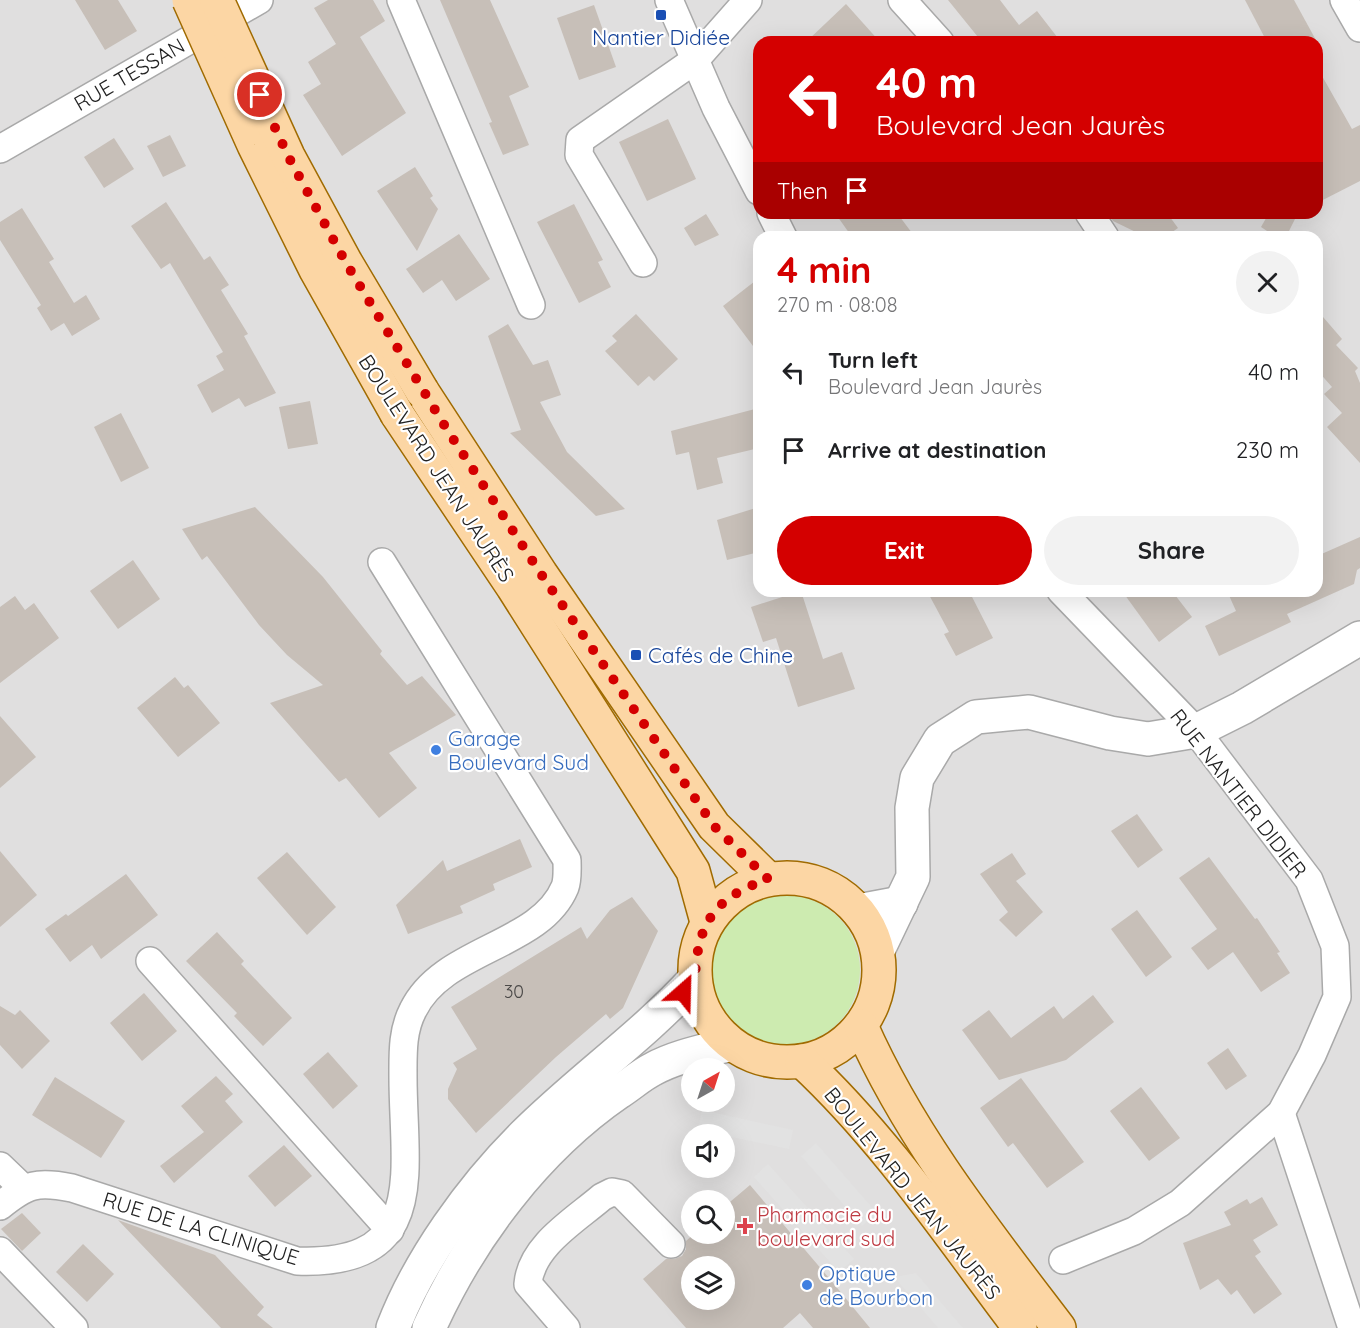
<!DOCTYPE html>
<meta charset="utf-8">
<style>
:root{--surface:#fff;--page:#f2f2f2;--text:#202124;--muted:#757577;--accent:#d40000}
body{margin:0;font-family:Quicksand,sans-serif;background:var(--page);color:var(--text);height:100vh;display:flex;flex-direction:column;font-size:22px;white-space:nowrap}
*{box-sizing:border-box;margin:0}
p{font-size:20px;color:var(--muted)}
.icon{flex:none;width:33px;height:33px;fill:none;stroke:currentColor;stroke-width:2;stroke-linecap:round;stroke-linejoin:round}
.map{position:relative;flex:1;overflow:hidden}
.drawer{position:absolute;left:753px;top:231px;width:570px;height:366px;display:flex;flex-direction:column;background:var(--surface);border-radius:18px;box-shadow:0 6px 24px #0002}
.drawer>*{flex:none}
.top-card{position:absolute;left:753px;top:36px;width:570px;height:183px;border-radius:18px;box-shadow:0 6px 24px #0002;background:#d40000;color:#fff;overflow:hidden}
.needle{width:39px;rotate:39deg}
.buttons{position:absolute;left:681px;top:1058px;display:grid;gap:12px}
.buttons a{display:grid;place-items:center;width:54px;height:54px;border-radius:50%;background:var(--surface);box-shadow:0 6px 24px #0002;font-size:30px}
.pin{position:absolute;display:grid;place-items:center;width:51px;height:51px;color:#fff;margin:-26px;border:3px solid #fff;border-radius:50%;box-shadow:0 2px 6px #0007}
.me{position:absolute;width:66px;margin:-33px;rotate:25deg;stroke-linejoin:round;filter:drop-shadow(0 0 4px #0008)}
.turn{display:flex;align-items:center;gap:21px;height:126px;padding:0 24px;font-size:27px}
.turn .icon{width:78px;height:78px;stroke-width:2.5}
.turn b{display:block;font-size:42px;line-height:51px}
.then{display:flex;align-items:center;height:57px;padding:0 24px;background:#0003;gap:12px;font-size:22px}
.round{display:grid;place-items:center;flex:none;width:63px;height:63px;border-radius:32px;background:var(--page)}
.overview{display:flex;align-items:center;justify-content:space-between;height:102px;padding:0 24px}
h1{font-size:36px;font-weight:700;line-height:45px;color:var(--accent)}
.cta{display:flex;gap:12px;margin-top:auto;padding:12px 24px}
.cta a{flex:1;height:69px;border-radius:36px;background:var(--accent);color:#fff;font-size:24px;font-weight:700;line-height:69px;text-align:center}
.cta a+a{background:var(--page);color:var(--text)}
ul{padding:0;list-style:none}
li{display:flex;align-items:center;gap:18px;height:78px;padding:0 24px}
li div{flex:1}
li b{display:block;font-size:22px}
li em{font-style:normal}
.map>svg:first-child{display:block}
.residential{fill:#e0dfdf;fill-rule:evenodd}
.grass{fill:#cdebb0}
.parking{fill:#e2e2e2}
.building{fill:#c7bfb8;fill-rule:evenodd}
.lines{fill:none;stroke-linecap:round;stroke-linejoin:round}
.minor-casing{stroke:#a9a9a9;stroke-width:30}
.tertiary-casing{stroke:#a9a9a9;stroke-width:36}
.primary-casing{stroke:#a06b00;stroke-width:36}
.minor{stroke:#fff;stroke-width:27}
.tertiary{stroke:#fff;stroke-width:33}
.primary{stroke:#fcd6a4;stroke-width:33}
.primary-bridge-casing{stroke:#a06b00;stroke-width:36;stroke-linecap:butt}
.primary-bridge{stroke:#fcd6a4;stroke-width:33}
.route{stroke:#d40000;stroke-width:10;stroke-dasharray:0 18}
.transit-dot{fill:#1a4fb4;stroke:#fff;stroke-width:2}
.shop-dot{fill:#3f7fe0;stroke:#fff;stroke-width:2}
.health-dot{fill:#e0444e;stroke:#fff;stroke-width:2}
.labels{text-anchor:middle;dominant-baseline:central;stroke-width:4.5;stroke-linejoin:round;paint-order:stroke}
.number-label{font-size:18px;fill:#4b4948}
.transit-label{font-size:21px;fill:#164399;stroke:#fff}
.street-label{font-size:21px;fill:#222;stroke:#fff}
.shop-label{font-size:21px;fill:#366cbe;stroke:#fff;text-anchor:start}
.health-label{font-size:21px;fill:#be3a42;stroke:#fff;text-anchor:start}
</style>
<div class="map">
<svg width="1360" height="1328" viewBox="0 0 1360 1328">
<rect width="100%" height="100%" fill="#f2efe9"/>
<path class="residential" d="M0 0H1360V1328H0ZM759 42H1317V213H759ZM759 237H1317V591H759ZM692 1068H724V1101H692ZM692 1134H724V1167H692ZM692 1200H724V1233H692ZM692 1266H724V1299H692Z"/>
<circle class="grass" cx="785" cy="970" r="75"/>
<g class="parking">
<path d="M702 1110 793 1130 789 1149 698 1130Z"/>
<path d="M816 1143 877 1213 862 1226 801 1156Z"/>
<path d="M768 1164 854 1259 839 1272 754 1177Z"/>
<path d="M916 1273 963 1328H938L894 1277Z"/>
</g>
<g class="building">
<path d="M75 0H118L137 31 105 50Z"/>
<path d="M328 0H373L385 21 360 37 406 113 342 156 303 95 321 84 308 62 336 44 314 8Z"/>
<path d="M440 0H490L529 87 509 96 529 145 503 155 489 123 492 122Z"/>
<path d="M948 0H1000L1019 25 1037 11 1061 42H982Z"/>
<path d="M1245 0H1294L1317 42H1267Z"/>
<path d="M846 4 880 42H806Z"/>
<path d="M594 5 616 67 579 80 557 18Z"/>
<path d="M1317 67 1352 129 1360 125V181L1317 203Z"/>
<path d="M668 119 696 179 647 201 619 142Z"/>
<path d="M170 135 186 166 163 177 147 146Z"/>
<path d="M114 138 134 169 104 188 84 157Z"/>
<path d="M415 167 433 196 430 198 438 209 417 251 377 191Z"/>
<path d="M166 202 204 260 210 256 229 285 221 290 248 334 244 336 276 393 245 407 239 398 212 413 197 385 224 370 216 356 223 352 170 263 161 269 131 226Z"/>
<path d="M574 204 603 260 598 262 611 287 579 303 537 222Z"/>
<path d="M22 208 54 259 49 262 74 303 86 295 100 319 72 336 64 323 51 331 37 308 41 305 0 240V222Z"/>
<path d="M835 213H897L915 237H852Z"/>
<path d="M1108 213H1167L1178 228 1165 237H1146L1113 221Z"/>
<path d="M1269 213H1298L1286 237H1276L1261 227Z"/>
<path d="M706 214 719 235 695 246 684 228Z"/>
<path d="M459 234 490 279 456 301 442 280 423 293 406 269Z"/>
<path d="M759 278V354L723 306Z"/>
<path d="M1317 310 1342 339 1336 345 1358 368 1355 371 1360 383V463L1327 427 1342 413 1324 394 1332 387 1317 370Z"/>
<path d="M636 314 678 359 654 381 649 376 638 386 605 351 617 341 612 336Z"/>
<path d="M508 324 533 365 548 360 561 395 540 402 567 452 625 509 596 516 510 433 521 430 488 336Z"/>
<path d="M310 401 318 444 288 449 279 407Z"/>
<path d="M755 409 759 424V448L717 458 723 483 697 490 689 452 676 455 671 431Z"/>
<path d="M121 413 149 468 121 482 94 427Z"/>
<path d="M255 507 323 577 382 651 380 654 407 685 422 676 456 715 389 753 417 788 379 818 346 778 339 782 270 703 323 685 287 655 259 625 207 556 202 560 182 529Z"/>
<path d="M759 507V552L727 560 717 520Z"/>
<path d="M1360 537V568L1357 570 1354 584 1287 614 1291 622 1219 656 1205 626 1236 611 1227 591H1317V556Z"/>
<path d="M133 560 160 599 118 629 90 591Z"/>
<path d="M801 591 823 659 842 652 855 689 798 707 776 638 763 642 751 607Z"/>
<path d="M927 591H969L993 638 956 656 944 634 949 632Z"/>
<path d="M1122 591H1172L1192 617 1159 642Z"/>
<path d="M15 596 25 610 34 603 59 638 0 683V607Z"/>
<path d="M175 677 184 688 188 685 220 723 178 757 137 708Z"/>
<path d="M0 716 36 757 0 788Z"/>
<path d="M1137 814 1163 850 1138 868 1111 831Z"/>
<path d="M520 839 532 867 493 884 495 890 460 906 463 913 408 934 396 905 443 860 447 871Z"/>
<path d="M0 851 37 895 0 927Z"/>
<path d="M287 852 336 907 307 935 257 878Z"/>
<path d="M1012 853 1026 874 1016 881 1043 912 1016 937 999 920 1008 912 980 874Z"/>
<path d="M1209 857 1255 919 1257 918 1280 952 1277 953 1290 973 1261 992 1233 952 1208 970 1191 948 1217 929 1179 878Z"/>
<path d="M126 874 158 915 101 959 92 945 70 962 45 929 66 914 68 916Z"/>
<path d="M632 897 658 931 623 1008 610 1019 606 1014 556 1057 476 1133 448 1099V1089L457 1069 453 1063 477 1049 451 1007 581 927 587 939 610 910Z"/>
<path d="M1137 910 1172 957 1146 977 1111 929Z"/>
<path d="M217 932 244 961 241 964 292 1018 263 1046 234 1016 237 1013 186 961Z"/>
<path d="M144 993 177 1031 142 1061 110 1023Z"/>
<path d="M1093 995 1114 1022 1066 1060 999 1080 962 1030 989 1010 1011 1038 1054 1006 1063 1019Z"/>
<path d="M0 1006 15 1015 20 1010 50 1041 22 1069 0 1045Z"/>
<path d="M1228 1048 1247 1076 1226 1090 1207 1063Z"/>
<path d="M328 1052 358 1086 333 1109 303 1074Z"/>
<path d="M216 1076 233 1094 225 1101 243 1122 174 1183 160 1166 204 1132 181 1106Z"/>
<path d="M55 1077 125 1121 101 1158 32 1115Z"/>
<path d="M1021 1078 1084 1162 1047 1188 1013 1143 1008 1147 980 1108Z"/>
<path d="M1141 1087 1180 1138 1149 1161 1110 1111Z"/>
<path d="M284 1145 312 1176 275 1207 248 1176Z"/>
<path d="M750 1185 834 1284 870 1328H813L800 1313 783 1328H686L643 1279 666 1259H674L682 1256 686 1249V1241L695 1233H724V1207ZM692 1266H724V1299H692Z"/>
<path d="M1262 1197 1278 1225 1253 1240 1261 1252 1255 1256 1282 1294 1254 1314 1237 1290 1231 1295 1218 1279 1200 1290 1183 1243 1231 1225 1224 1212 1247 1199 1250 1204Z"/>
<path d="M22 1213 41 1233 22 1251 1 1229Z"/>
<path d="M118 1220 215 1255 264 1307 257 1315 273 1328H221Z"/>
<path d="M83 1244 114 1274 87 1302 56 1272Z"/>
</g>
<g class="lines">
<defs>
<g id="minor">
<path d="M401 0 531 305"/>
<path d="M669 0 716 108 759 191"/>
<path d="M902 0 940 42"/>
<path d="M1344 0 1360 28"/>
<path d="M0 149 259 0"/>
<path d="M771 213 783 237"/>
<path d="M1089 213 1105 237"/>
<path d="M643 263 579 155 580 140 695 60 748 0"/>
<path d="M1061 591 1196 731 1309 880 1335 946 1337 997 1312 1055 1281 1113 1180 1203 1134 1231 1063 1260"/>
<path d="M150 961 390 1230"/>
<path d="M1281 1113 1352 1328"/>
<path d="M0 1166 23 1188"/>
<path d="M0 1206C27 1184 37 1181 72 1188L297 1261C430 1266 403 1172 403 1077 403 1054 402 1031 413 1010 443 948 540 947 565 887 568 879 567 867 567 860L382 562"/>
<path d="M0 1251 74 1328"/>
<path d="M566 1328 528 1284C531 1246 574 1221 602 1197L612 1192 622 1194 671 1244"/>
</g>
<g id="tertiary">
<path d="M858 911 901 903"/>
<path d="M878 950 913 877 912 808 917 778 940 740 976 717 1029 712 1110 733 1148 739 1196 731 1242 708 1360 638"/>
<path d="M393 1328C419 1260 471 1188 523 1136 578 1081 642 1037 695 979"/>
<path d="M429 1328C470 1237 536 1149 619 1092 630 1085 641 1075 653 1069 677 1056 705 1051 731 1044"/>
</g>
<g id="primary">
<path d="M422 391 541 574 714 826 768 879"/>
<path d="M397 414 513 587 693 871 707 922"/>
<circle cx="787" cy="970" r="92"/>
<path d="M861 1026C910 1137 986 1232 1059 1328"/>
<path d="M802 1061C886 1139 951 1237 1020 1328"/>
</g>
</defs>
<use href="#minor" class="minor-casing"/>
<use href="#tertiary" class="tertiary-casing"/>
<use href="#primary" class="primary-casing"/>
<use href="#minor" class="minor"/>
<use href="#tertiary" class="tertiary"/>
<use href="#primary" class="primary"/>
<defs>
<g id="primary-bridge">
<path d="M189 0 254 145 316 270 397 414"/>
<path d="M217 0 288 156 346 263 422 391"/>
</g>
</defs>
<use href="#primary-bridge" class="primary-bridge-casing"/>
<use href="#primary-bridge" class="primary-bridge"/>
</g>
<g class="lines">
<path class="route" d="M260 95 288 156 346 263 446 428 541 574 714 826 768 879C714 898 697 923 695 980L683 992"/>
</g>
<g class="transit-dot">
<rect x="655" y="9" width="12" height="12" rx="3"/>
<rect x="630" y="649" width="12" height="12" rx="3"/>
</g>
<g class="shop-dot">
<circle cx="436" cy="750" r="6"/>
<circle cx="807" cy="1285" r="6"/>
</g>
<path class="health-dot" d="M742 1217h6v6h6v6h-6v6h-6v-6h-6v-6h6z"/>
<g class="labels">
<g class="number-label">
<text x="514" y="991">30</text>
</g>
<g class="transit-label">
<text x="661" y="37">Nantier Didiée</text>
<text x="648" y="655" text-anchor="start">Cafés de Chine</text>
</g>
<g class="street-label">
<text transform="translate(129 74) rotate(-30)">RUE TESSAN</text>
<text transform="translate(437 468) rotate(57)">BOULEVARD JEAN JAURÈS</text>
<text transform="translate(1239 793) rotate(52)">RUE NANTIER DIDIER</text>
<text transform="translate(913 1193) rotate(51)">BOULEVARD JEAN JAURÈS</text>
<text transform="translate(201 1228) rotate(17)">RUE DE LA CLINIQUE</text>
</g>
<g class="shop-label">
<text x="448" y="738">Garage<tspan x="448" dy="24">Boulevard Sud</tspan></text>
<text x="819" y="1273">Optique<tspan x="819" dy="24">de Bourbon</tspan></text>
</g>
<g class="health-label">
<text x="757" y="1214">Pharmacie du<tspan x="757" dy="24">boulevard sud</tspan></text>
</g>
</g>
</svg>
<div class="buttons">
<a><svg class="needle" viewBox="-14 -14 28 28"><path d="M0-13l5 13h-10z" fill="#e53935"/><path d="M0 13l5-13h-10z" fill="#757577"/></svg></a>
<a><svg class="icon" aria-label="sound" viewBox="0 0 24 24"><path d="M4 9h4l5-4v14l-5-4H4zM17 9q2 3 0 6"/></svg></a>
<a><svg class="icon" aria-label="search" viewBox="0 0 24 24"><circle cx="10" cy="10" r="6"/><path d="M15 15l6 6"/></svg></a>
<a><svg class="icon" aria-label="layers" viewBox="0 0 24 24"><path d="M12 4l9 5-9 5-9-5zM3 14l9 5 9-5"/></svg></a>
</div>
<div class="pin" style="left:260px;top:95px;background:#d93025"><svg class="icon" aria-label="arrive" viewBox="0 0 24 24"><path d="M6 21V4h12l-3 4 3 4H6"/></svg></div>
<svg class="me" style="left:683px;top:992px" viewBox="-20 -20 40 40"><path d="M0-17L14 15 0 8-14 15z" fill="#d40000" stroke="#fff" stroke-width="4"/></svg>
<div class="top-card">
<div class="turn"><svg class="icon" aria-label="left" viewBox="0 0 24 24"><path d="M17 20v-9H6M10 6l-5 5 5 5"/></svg><div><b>40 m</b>Boulevard Jean Jaurès</div></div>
<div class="then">Then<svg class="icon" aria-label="arrive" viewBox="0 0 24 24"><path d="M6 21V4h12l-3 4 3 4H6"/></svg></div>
</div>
<section class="drawer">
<div class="overview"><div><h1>4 min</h1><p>270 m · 08:08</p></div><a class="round"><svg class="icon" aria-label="close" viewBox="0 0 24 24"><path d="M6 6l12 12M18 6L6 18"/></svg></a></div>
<ul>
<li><svg class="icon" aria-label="left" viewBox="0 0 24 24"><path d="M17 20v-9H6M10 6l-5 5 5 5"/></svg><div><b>Turn left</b><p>Boulevard Jean Jaurès</p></div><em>40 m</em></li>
<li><svg class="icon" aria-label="arrive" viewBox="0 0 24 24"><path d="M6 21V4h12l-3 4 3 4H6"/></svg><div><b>Arrive at destination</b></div><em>230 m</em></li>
</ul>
<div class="cta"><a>Exit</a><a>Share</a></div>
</section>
</div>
